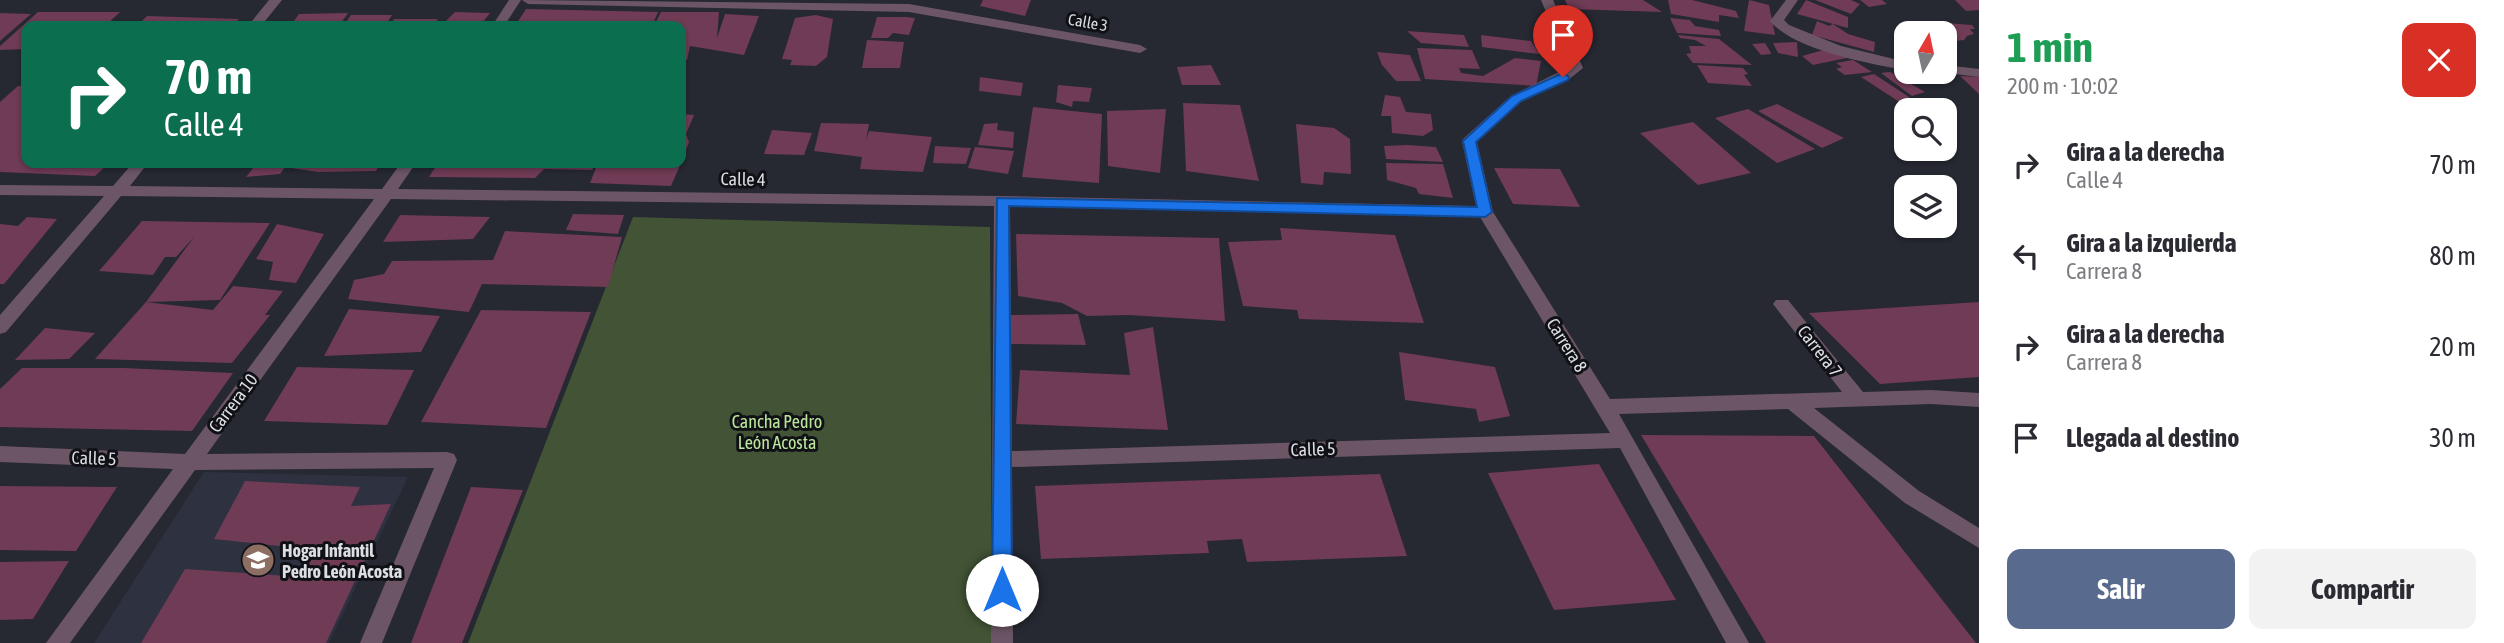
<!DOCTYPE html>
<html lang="es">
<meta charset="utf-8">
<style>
:root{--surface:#fff;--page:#f2f2f3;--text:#2b2b33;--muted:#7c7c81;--accent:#586a8e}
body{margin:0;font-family:"Asap Condensed",sans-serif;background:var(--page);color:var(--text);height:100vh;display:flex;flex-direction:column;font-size:26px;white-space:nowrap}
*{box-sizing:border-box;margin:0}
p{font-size:23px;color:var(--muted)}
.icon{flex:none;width:38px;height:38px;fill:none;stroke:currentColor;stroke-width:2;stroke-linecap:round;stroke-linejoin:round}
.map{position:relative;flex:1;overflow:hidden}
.panel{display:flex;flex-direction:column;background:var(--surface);width:525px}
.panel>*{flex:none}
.hud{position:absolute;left:21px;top:21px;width:665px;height:147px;border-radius:14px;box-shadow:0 2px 5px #0004;background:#0b6e4f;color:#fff;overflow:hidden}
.needle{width:46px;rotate:9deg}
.controls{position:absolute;left:1894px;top:21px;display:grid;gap:14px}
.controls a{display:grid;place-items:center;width:63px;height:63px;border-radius:14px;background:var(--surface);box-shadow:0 2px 5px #0004;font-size:35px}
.pin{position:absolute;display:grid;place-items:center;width:60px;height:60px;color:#fff;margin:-72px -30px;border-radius:50% 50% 50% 0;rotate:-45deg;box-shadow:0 0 7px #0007}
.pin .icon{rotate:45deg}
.me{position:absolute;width:77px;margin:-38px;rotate:0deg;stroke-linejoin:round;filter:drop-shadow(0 0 5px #0008)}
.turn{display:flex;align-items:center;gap:24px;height:147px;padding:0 28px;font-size:32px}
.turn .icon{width:91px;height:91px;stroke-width:2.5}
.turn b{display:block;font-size:49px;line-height:60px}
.round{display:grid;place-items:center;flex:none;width:74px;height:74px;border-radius:14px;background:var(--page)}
.overview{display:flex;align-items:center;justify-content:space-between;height:119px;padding:0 28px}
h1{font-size:42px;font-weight:700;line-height:52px;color:#1e9e55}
.button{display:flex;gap:14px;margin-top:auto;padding:14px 28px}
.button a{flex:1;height:80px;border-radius:14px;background:var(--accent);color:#fff;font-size:28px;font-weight:700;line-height:80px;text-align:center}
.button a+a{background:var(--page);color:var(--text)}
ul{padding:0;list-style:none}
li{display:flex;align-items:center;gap:21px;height:91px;padding:0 28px}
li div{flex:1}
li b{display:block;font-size:26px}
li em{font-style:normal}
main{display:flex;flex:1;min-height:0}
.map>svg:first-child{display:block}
.built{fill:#2e3140}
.green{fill:#425435}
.building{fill:#6f3b55}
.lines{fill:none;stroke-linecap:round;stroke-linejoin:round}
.minor{fill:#6c5666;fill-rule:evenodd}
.route{fill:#1a73e8;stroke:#114b97;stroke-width:2}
.labels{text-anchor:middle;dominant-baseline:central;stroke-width:6;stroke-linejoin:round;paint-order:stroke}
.far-street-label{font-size:16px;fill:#dcdee4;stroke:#101116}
.street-label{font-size:18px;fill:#dcdee4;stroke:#101116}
.park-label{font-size:18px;fill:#bce79b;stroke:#101116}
.poi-label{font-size:18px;font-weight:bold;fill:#dcdee4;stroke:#101116;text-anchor:start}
</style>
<main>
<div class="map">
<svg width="1979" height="643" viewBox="0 0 1979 643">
<rect width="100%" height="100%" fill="#262832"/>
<path class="built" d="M204 472 408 477 329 643H94Z"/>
<path class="green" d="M633 217 990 227 992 643H468Z"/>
<g class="building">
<path d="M983 0H1031L1025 16 980 6Z"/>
<path d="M1565 0H1643L1662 12 1569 9Z"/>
<path d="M1668 0H1692L1736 11 1739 18 1719 15V22L1671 14Z"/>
<path d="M1749 0 1769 5 1775 35 1744 31Z"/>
<path d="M1806 0 1848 17V28L1797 14Z"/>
<path d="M1815 0H1851L1860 4 1851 14Z"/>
<path d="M1860 0H1882L1887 4 1869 7Z"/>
<path d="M1955 0H1979V10L1966 11Z"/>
<path d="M526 9 658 12 652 26H515Z"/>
<path d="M38 12H120L105 26H26V49L0 50V46Z"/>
<path d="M455 12 490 13 480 26H441Z"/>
<path d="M661 12H719L717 38 725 14 759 16 744 55 690 46 687 60H681V26H654Z"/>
<path d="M0 13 31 14 0 41Z"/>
<path d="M348 13 339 26H290L299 14Z"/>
<path d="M351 15H392L385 26H343Z"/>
<path d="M816 15 833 19 827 57 816 66 790 65 792 60 782 59 795 18Z"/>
<path d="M147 16 239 19 231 26H137Z"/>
<path d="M877 17H906L915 18 909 35 893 33 888 38H871Z"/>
<path d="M1670 18 1690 20 1695 26 1719 30 1721 36 1677 33Z"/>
<path d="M394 19H438L433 26H389Z"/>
<path d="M1817 21 1829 26 1833 24 1848 34 1875 42 1874 52 1812 35Z"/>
<path d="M1932 22 1972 25 1975 29H1970L1974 34 1967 36 1964 40 1948 42 1944 33H1941Z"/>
<path d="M1407 31 1464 35 1469 47 1421 43Z"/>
<path d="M1481 35 1531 41 1539 54 1482 47Z"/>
<path d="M1678 35 1719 39 1752 65 1693 63 1686 54 1691 53 1689 46H1706L1695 40 1680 38Z"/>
<path d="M867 40 904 42 900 68H862Z"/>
<path d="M1797 42 1798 57 1778 53 1773 43Z"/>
<path d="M1765 43 1770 51 1771 54 1761 55 1752 44Z"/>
<path d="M1417 48 1472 50 1480 69 1459 68 1461 73 1483 76 1515 58 1541 61 1536 86 1425 79Z"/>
<path d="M1827 49 1851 57 1813 65 1802 56Z"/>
<path d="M1377 52 1410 55 1421 81H1396L1382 65Z"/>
<path d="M1853 60 1872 72 1845 75 1836 69 1842 67 1836 63Z"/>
<path d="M1211 65 1221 85H1182L1177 67Z"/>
<path d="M1697 65 1743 68 1748 74 1744 75 1752 86 1708 83Z"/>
<path d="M1890 72 1925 92 1912 96 1881 73Z"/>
<path d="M1874 74 1909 97 1904 105 1861 77Z"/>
<path d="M1960 76 1979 77V94Z"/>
<path d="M980 77 1023 83 1021 96 979 91Z"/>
<path d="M1058 85 1092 88 1089 102 1073 101 1072 107 1056 102Z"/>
<path d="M18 86H26V163H109L95 176 0 172V102Z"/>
<path d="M1385 95 1400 97 1406 112 1431 114 1433 130 1423 136 1392 133 1391 116H1381Z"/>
<path d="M1183 103 1240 105 1259 181 1186 171Z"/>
<path d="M1777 104 1844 138 1822 148 1758 111Z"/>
<path d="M1033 107 1102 114 1099 183 1022 177Z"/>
<path d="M1166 109 1160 173 1108 166 1107 111Z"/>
<path d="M1748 109 1815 149 1777 163 1715 118Z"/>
<path d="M681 114 694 115 686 134 689 142 681 162Z"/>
<path d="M1693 122 1751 173 1698 185 1640 133Z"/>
<path d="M821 123 869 124 866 141 869 131 932 137 923 172 860 169 862 157 814 151Z"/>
<path d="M998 123 997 130 1014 132 1013 148 978 145 984 124Z"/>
<path d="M1296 124 1334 128 1350 139 1351 174 1324 172 1323 185 1301 183Z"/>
<path d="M772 130 812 133 804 155 764 154Z"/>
<path d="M1407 145 1436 147 1443 162 1386 159 1384 146Z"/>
<path d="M935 146 971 148 966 164 933 163Z"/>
<path d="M975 147 1014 151 1008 174 968 168Z"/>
<path d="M186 163H240V165L182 167Z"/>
<path d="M257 163H381L376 171 318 172 285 167 280 174 246 177Z"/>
<path d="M438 163H596L592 170 544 169 535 178 429 177Z"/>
<path d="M598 163H681L671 186 590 183Z"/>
<path d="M1386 163 1443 164 1453 198 1419 194 1416 188 1387 180Z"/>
<path d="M1494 168 1560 169 1580 207 1513 204Z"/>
<path d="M573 214 624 215 618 234 566 230Z"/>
<path d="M400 215 490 217 473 239 383 242Z"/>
<path d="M27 217 57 219 4 284H0V224L18 226Z"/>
<path d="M142 221 204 222 270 223 220 300 146 302 194 237 176 257H165L153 275 99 271Z"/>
<path d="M277 224 324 234 296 283 269 280 273 262 256 259Z"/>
<path d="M1280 228 1395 235 1424 323 1299 319 1297 310 1243 306 1228 242 1282 240Z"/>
<path d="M505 231 622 237 608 287 482 284 469 312 348 299 354 280 384 274 392 261 493 260Z"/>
<path d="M1016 234 1219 238 1225 321 1129 315 1087 316 1062 303 1018 296Z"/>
<path d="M233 286 283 291 265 315H270L232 363 95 359 146 302 213 310Z"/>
<path d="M1979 302V377L1880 384 1809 313Z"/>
<path d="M349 309 440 316 421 352 324 356Z"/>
<path d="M481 310 591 312 546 428 421 422Z"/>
<path d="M1078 314 1086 345 1011 344 1010 315Z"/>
<path d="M1153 327 1168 430 1016 424 1020 370 1130 375 1124 333Z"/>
<path d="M45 328 95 333 69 359 15 360Z"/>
<path d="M1399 352 1495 367 1510 416 1479 422 1476 409 1405 400Z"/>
<path d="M297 367 414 370 387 425 264 421Z"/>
<path d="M22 368H124L233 373 192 431 0 427V389Z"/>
<path d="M1641 435 1814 436 1976 643H1766Z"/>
<path d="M1599 464 1676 600 1554 610 1488 473Z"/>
<path d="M1380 474 1407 556 1247 562 1242 539 1207 541 1209 553 1041 559 1035 486Z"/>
<path d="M245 481 360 487 351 506 391 504 326 643H141L185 569 302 577 316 550 214 539Z"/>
<path d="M0 486 117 487 76 551 0 550Z"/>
<path d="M471 487 523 490 462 643H411Z"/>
<path d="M69 561 33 619 0 620V562Z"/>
</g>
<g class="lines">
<g class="minor">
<path d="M269 0H282L261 26H248Z"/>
<path d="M509 0H521L504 26H492Z"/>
<path d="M522 0 909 4 1140 45 1147 49 1140 53 909 12 528 4Z"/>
<path d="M1541 0H1553L1583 68 1568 80 1521 102 1477 142 1493 212 1610 399 1842 392 1773 304 1776 300H1788L1863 392 1931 390 1979 393V407L1931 404 1814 408 1919 491 1979 528V548L1905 503 1788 409 1619 414 1749 643H1726L1620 448 1012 467 1013 643H991L994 206 391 199 207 454 447 452 454 454 457 460 382 643H360L434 468 195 470 70 643H46L173 469 0 462V446L185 454 374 199 121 196 6 332 0 334V315L104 196 0 195V185L113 186 133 163H148L130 186 382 189 401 163H416L398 189 1002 196 1476 206 1462 141 1464 138 1511 96 1569 67ZM1010 206 1480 217 1610 433 1012 451Z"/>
<path d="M1786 0H1798L1784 20 1789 25 1841 46 1906 62V70C1870 64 1794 50 1770 21Z"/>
<path d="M1944 65 1979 69V77L1939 72H1944Z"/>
</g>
</g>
<path class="route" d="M1563 73 1569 77 1568 80 1521 101 1476 142 1492 212 1485 217 1009 206 1012 590 1009 597 1002 599 995 597 992 590 997 198 1477 207 1463 141 1512 96Z"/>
<defs>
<symbol id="school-disc" viewBox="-11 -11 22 22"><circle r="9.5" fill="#8d6e63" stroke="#101116"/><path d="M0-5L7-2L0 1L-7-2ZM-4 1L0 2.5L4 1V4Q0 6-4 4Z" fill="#fff"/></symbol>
</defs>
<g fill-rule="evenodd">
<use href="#school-disc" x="239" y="541" width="38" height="38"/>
</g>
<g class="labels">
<g class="far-street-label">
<text transform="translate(1088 22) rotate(10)">Calle 3</text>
</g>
<g class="street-label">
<text transform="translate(743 179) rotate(1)">Calle 4</text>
<text transform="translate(1567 345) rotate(58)">Carrera 8</text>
<text transform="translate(1820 351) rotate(52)">Carrera 7</text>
<text transform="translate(233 403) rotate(-53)">Carrera 10</text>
<text transform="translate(1313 449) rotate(-2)">Calle 5</text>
<text transform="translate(94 458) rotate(2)">Calle 5</text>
</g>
<g class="park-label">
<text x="777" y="421">Cancha Pedro<tspan x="777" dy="21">León Acosta</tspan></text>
</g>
<g class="poi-label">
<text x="282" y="550">Hogar Infantil<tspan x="282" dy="21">Pedro León Acosta</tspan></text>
</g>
</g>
</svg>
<div class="controls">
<a><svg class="needle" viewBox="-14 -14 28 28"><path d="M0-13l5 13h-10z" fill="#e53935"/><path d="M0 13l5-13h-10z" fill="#7c7c81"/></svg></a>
<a><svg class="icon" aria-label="search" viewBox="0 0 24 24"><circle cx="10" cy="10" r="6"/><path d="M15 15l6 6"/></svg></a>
<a><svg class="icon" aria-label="layers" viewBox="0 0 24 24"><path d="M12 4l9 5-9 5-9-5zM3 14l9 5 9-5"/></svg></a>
</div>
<div class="pin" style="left:1563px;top:77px;background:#d93025"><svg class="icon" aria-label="arrive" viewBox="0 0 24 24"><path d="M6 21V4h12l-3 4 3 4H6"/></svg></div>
<svg class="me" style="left:1002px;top:590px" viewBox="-20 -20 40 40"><circle r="19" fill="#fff"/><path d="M0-13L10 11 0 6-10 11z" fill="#1a73e8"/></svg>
<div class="hud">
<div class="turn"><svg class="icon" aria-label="right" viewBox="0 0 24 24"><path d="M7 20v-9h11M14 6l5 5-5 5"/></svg><div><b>70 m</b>Calle 4</div></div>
</div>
</div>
<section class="panel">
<div class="overview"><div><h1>1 min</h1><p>200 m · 10:02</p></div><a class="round" style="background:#d93025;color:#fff"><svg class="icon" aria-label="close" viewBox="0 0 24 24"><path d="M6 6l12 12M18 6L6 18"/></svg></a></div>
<ul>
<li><svg class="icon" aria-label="right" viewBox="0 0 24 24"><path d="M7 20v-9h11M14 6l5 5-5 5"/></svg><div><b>Gira a la derecha</b><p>Calle 4</p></div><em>70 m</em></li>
<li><svg class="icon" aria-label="left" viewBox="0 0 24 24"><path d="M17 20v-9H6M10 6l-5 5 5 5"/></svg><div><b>Gira a la izquierda</b><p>Carrera 8</p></div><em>80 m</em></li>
<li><svg class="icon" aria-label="right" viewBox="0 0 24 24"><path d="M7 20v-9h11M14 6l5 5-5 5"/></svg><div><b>Gira a la derecha</b><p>Carrera 8</p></div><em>20 m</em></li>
<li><svg class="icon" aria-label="arrive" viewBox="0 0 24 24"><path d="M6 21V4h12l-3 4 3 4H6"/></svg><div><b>Llegada al destino</b></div><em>30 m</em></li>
</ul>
<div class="button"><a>Salir</a><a>Compartir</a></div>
</section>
</main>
